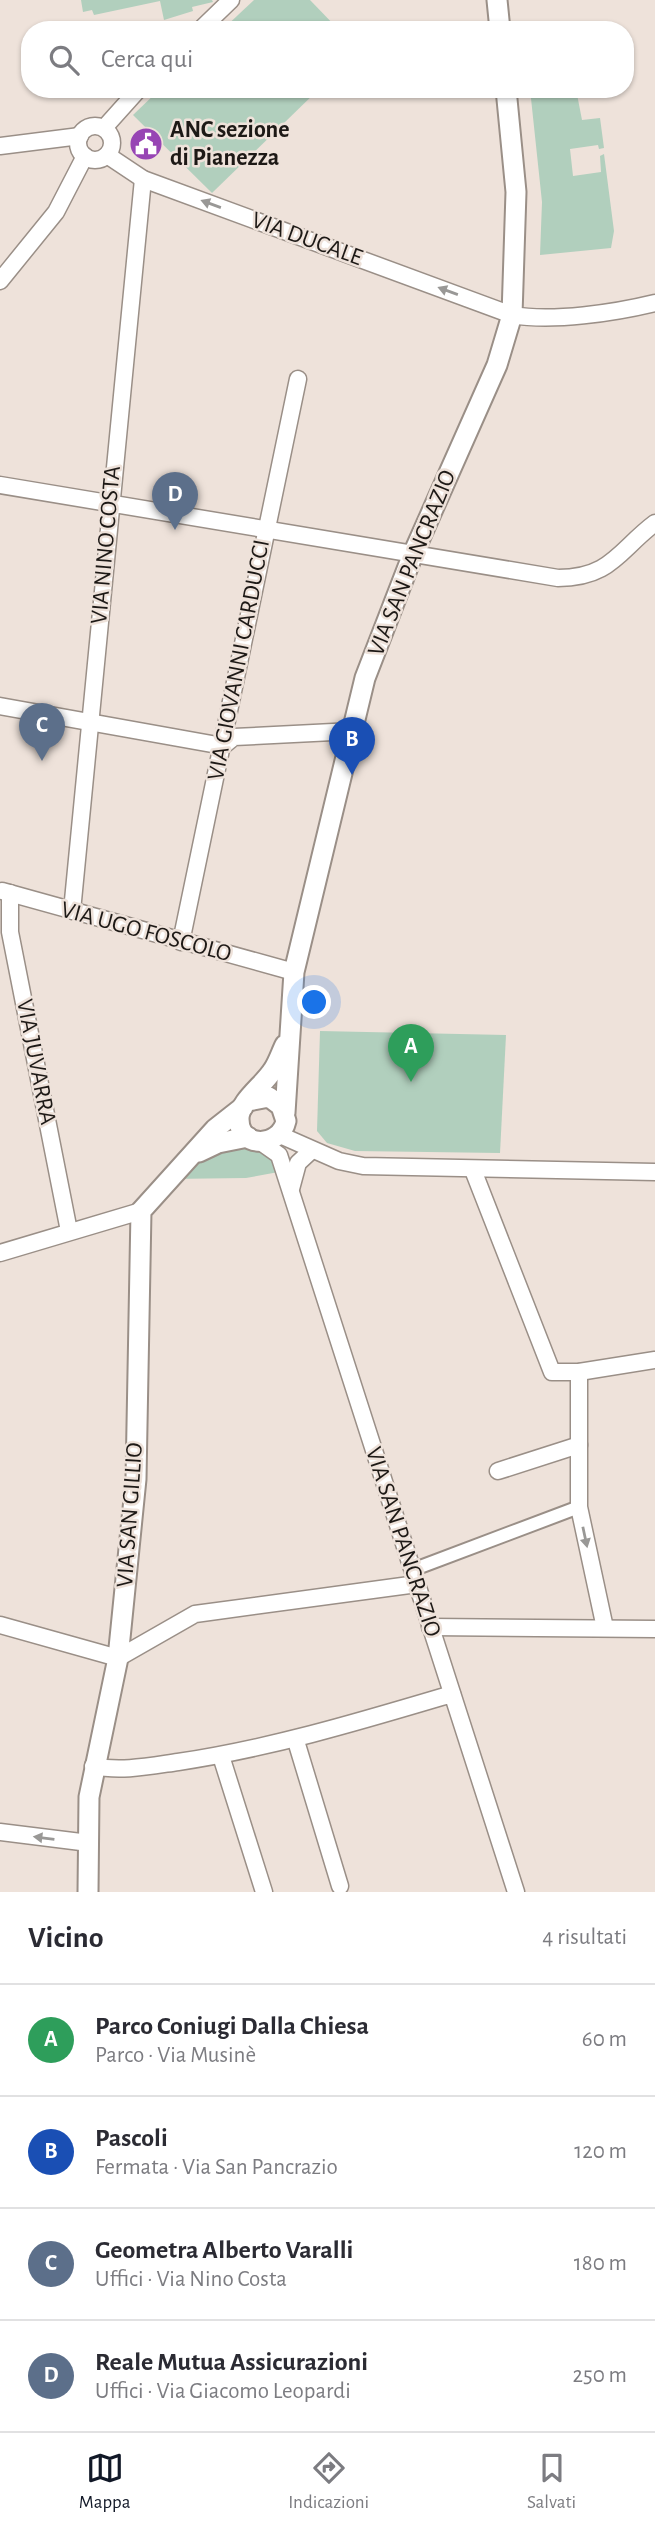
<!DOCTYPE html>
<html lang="it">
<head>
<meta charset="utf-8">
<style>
	body { margin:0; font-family:"Alegreya Sans",sans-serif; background:#f2f2f3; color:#2b2b33 }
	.you { position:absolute; left:315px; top:1003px; width:24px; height:24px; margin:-18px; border:5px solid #fff; border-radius:50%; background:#1a73e8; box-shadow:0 0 0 10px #1a73e833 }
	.badge { display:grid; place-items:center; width:46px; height:46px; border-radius:50%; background:#111827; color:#fff; font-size:23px; font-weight:700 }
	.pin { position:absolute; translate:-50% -58px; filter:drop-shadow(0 2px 4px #0008) }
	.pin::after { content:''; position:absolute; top:37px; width:24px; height:21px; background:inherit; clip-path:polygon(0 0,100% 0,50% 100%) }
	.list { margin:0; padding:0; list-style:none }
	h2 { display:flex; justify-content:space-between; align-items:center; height:91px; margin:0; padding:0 28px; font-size:30px }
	h2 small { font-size:23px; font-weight:400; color:#7c7c81 }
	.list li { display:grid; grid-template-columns:46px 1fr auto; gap:21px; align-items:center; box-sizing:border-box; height:112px; padding:0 28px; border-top:2px solid #e1e1e2 }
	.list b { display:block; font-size:26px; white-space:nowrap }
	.list p { margin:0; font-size:23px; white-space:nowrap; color:#7c7c81 }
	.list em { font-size:23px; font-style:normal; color:#7c7c81 }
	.icon { flex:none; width:38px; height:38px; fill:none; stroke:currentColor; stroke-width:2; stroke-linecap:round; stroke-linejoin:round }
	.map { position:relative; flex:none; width:655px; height:1892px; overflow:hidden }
	.search { position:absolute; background:#fff; box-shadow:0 2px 5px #0004; left:21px; right:21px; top:21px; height:77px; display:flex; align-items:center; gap:18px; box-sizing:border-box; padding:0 24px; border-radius:28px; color:#7c7c81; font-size:26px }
	.sheet { height:539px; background:#fff }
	nav { display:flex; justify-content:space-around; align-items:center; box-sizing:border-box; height:98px; border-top:2px solid #e1e1e2; background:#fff; font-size:19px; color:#7c7c81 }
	nav a { display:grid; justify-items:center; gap:4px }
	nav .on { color:#111827 }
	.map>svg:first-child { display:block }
	.green { fill:#b1cfbd }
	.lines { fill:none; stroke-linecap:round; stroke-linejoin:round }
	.pedestrian-casing { stroke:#9a8f87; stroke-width:16 }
	.minor-casing { stroke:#9a8f87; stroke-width:19 }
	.tertiary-casing { stroke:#9a8f87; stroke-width:23 }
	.pedestrian { stroke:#fff; stroke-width:12 }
	.minor { stroke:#fff; stroke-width:16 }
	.tertiary { stroke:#fff; stroke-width:19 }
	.oneway { fill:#999896 }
	.labels { text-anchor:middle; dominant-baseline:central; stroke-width:5; stroke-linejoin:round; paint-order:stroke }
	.poi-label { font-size:24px; font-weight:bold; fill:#1d1916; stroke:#eee2da; text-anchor:start }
	.street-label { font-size:24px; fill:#1d1916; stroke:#eee2da }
</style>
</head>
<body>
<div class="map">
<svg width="655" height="1892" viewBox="0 0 655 1892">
	<rect width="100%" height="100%" fill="#eee2da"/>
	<g class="green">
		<polygon points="81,0 212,0 213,2 192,7 193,11 164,20 160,1 94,15 92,10 83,12"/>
		<polygon points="254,0 310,0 339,30 222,30"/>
		<polygon points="160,89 319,89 212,193 133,115"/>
		<polygon points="530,89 576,89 582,120 600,118 604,148 599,149 598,145 570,149 573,176 601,172 600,156 604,154 614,231 611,248 540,255 542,202"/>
		<polygon points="320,1031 506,1035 500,1153 355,1151 327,1143 317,1131"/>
		<polygon points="254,1141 284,1171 246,1178 169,1179 192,1155"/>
	</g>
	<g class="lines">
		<defs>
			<polyline id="pedestrian" points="412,1570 579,1507"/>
			<g id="minor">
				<polyline points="200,30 231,0"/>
				<circle cx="95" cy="143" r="17"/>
				<polyline points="104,128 139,89"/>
				<polyline points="0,146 80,136"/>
				<path d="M107,155L143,179L512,315C553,322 614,313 655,303"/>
				<polyline points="0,281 56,212 85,156"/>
				<path d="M0,485L558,578C611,578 619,550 655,523"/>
				<polyline points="0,706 223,746 234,737 353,731"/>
				<polyline points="2,891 294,972"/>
				<polyline points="10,893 10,932 69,1231"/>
				<polyline points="72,911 143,179"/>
				<polyline points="181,942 298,379"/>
				<polyline points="280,1135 339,1161 363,1166 655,1172"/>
				<polyline points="262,1143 279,1155 516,1892"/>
				<polyline points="473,1170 552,1372 579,1372 655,1360"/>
				<polyline points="291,1189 298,1163 312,1150"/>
				<polyline points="0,1253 141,1211"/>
				<polyline points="579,1372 579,1507 605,1628"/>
				<polyline points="498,1471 579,1445"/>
				<polyline points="0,1625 118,1658 195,1614 417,1584"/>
				<polyline points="430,1627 655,1629"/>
				<polyline points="296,1741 340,1886"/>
				<polyline points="221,1756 264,1892"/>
				<path d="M93,1766C121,1772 150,1766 178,1762C272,1748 361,1721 452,1694"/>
				<polyline points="0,1832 89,1843"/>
			</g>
			<g id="tertiary">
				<polyline points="497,0 500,30"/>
				<path d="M248,1101L269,1097L281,1106L286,1121C280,1148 239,1149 239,1119C239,1101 264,1085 273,1070C278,1063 281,1053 285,1045"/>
				<polyline points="285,1113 294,972 365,678 413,554 497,365 512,315 516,192 506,89"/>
				<polyline points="199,1152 218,1143 248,1137"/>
				<polyline points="88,1892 89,1797 118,1658 136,1479 141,1211 215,1129 243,1107"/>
			</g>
		</defs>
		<use href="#pedestrian" class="pedestrian-casing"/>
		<use href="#minor" class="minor-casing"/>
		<use href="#tertiary" class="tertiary-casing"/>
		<use href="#pedestrian" class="pedestrian"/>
		<use href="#minor" class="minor"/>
		<use href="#tertiary" class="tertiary"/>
	</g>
	<defs><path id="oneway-solid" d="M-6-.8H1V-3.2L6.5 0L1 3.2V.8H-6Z" transform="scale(1.75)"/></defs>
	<g class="oneway">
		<use href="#oneway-solid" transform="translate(211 204) rotate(-160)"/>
		<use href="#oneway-solid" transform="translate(448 291) rotate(-160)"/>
		<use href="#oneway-solid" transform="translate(585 1537) rotate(78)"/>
		<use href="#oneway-solid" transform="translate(44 1838) rotate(-173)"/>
	</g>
	<defs>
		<symbol id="civic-disc" viewBox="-11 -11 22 22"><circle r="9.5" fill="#9745b4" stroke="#eee2da"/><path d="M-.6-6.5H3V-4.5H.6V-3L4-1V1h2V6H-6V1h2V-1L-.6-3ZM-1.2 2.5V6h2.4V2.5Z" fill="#fff"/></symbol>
	</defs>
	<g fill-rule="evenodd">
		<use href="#civic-disc" x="127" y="125" width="38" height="38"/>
	</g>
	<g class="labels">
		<g class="poi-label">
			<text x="170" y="130">ANC sezione<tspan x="170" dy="28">di Pianezza</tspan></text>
		</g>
		<g class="street-label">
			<text transform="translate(307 239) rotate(20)">VIA DUCALE</text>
			<text transform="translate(106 545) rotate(-85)">VIA NINO COSTA</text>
			<text transform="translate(412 563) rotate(-68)">VIA SAN PANCRAZIO</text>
			<text transform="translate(239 660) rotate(-79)">VIA GIOVANNI CARDUCCI</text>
			<text transform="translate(146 932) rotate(15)">VIA UGO FOSCOLO</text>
			<text transform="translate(36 1062) rotate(79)">VIA JUVARRA</text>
			<text transform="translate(130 1515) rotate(-86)">VIA SAN GILLIO</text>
			<text transform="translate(403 1542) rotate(72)">VIA SAN PANCRAZIO</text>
		</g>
	</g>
</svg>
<div class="you"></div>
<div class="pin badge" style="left:411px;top:1082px;background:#2e9e5b">A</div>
<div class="pin badge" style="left:352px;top:775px;background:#1a4fb4">B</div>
<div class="pin badge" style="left:42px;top:761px;background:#5c6f8a">C</div>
<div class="pin badge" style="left:175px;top:530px;background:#5c6f8a">D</div>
<div class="search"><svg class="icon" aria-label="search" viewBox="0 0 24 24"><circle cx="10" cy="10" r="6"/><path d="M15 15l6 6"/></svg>Cerca qui</div>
</div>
<section class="sheet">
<h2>Vicino<small>4 risultati</small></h2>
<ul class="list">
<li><span class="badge" style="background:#2e9e5b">A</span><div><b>Parco Coniugi Dalla Chiesa</b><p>Parco · Via Musinè</p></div><em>60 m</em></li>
<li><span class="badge" style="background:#1a4fb4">B</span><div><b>Pascoli</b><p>Fermata · Via San Pancrazio</p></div><em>120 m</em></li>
<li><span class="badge" style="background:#5c6f8a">C</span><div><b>Geometra Alberto Varalli</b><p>Uffici · Via Nino Costa</p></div><em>180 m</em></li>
<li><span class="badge" style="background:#5c6f8a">D</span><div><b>Reale Mutua Assicurazioni</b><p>Uffici · Via Giacomo Leopardi</p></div><em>250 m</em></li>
</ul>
</section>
<nav>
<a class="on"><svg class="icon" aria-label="map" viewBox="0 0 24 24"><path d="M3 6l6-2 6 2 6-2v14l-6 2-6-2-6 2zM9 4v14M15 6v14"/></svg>Mappa</a>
<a><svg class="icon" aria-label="directions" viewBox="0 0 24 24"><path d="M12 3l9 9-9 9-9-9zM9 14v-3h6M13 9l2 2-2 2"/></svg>Indicazioni</a>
<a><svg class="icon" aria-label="saved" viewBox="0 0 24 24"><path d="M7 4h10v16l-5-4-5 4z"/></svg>Salvati</a>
</nav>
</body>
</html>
